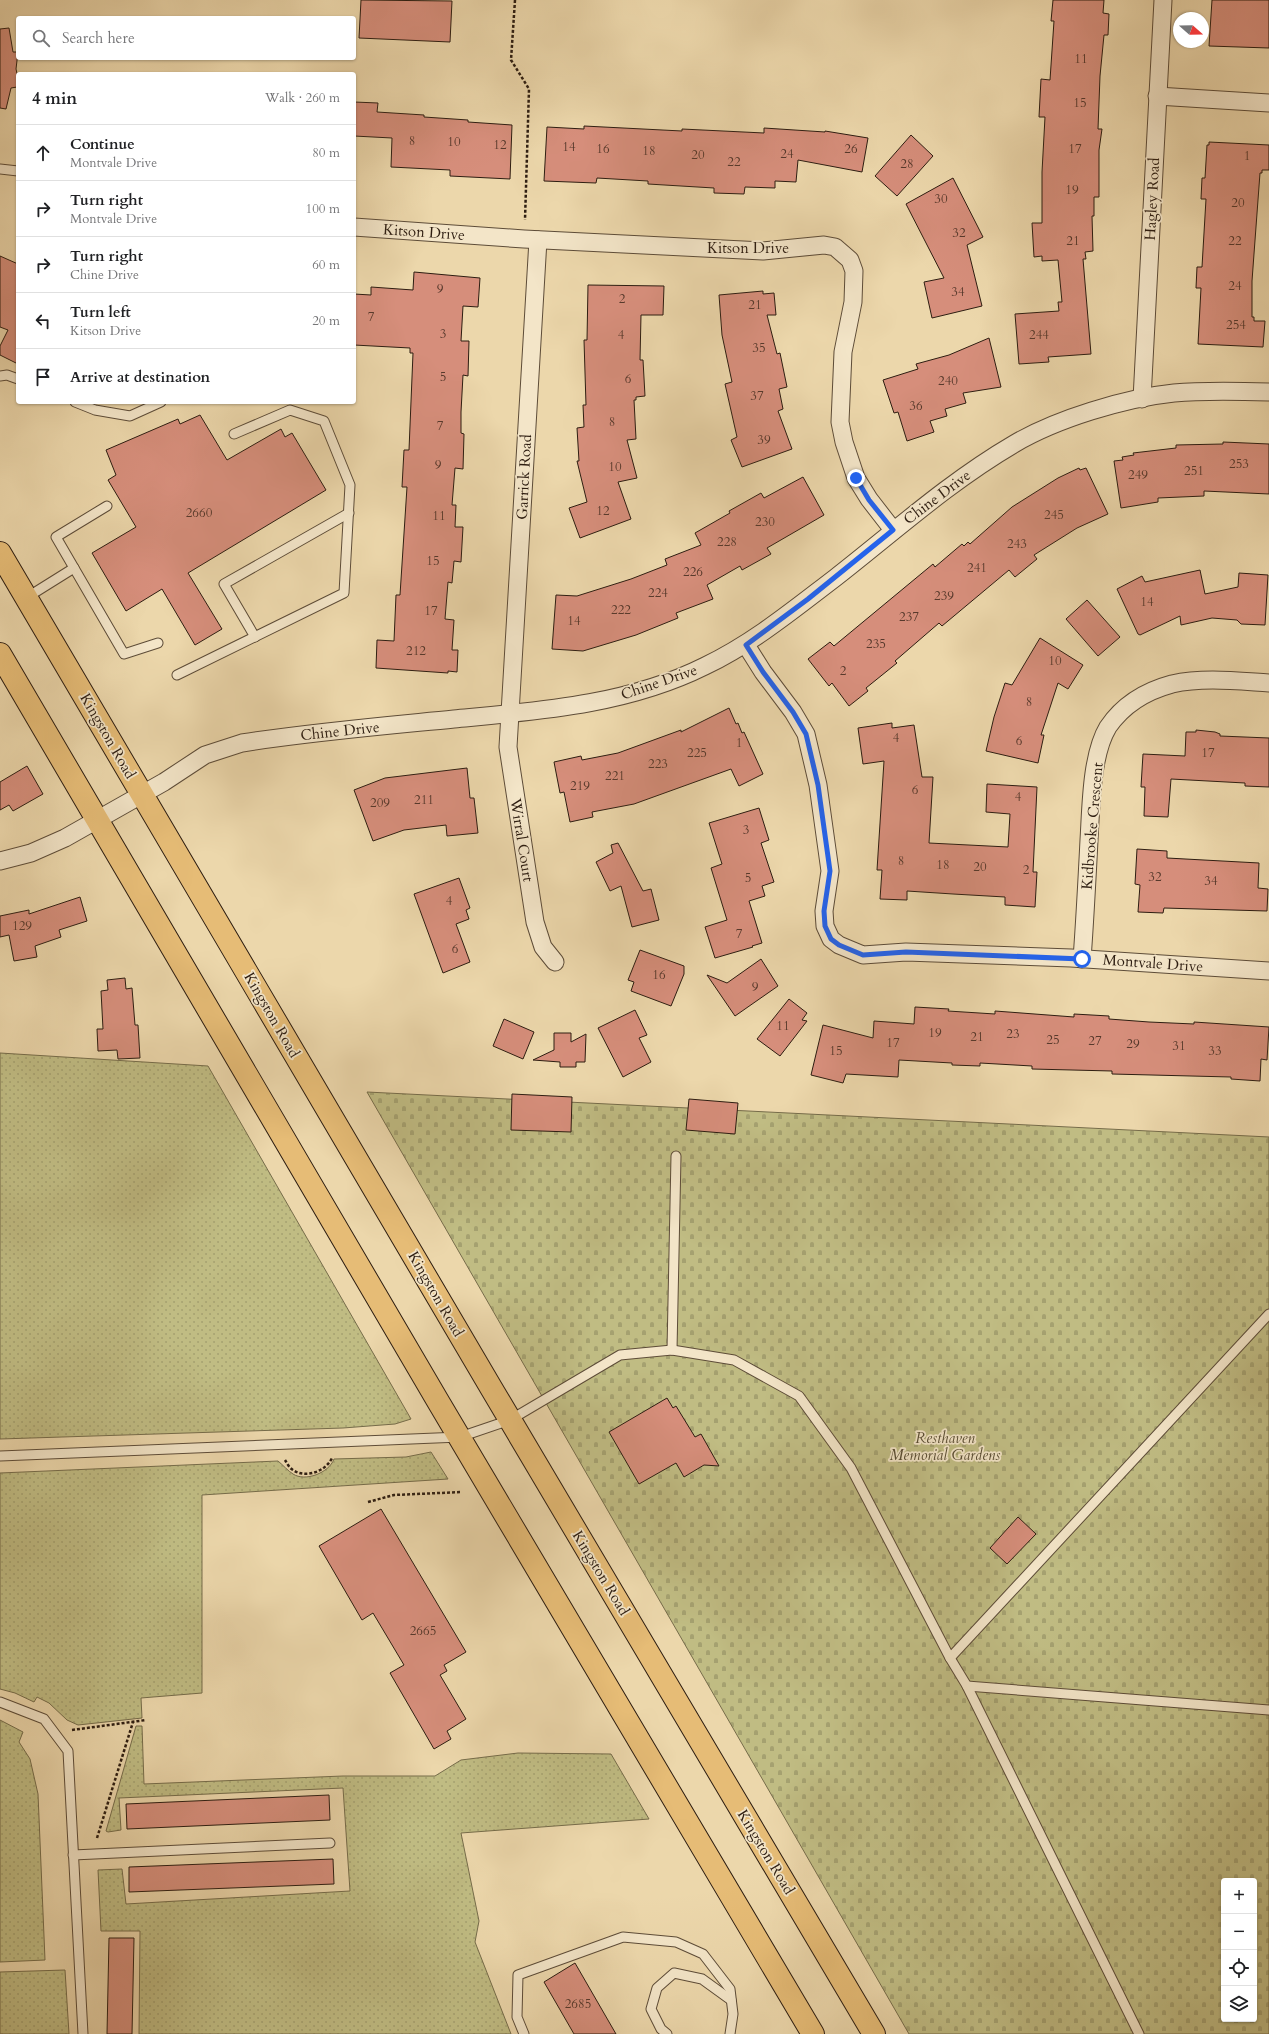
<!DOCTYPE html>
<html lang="en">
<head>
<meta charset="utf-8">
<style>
	body { margin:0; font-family:Cardo,serif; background:#f6f6f6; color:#202124 }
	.controls { position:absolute; right:12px; bottom:12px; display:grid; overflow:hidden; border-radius:4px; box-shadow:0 1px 3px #0004 }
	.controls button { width:36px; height:36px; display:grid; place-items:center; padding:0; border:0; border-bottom:1px solid #e0e0e0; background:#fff; color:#202124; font:20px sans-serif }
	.compass { position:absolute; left:1173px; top:12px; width:36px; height:36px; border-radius:50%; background:#fff; box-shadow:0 1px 3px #0004; rotate:110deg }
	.stop { position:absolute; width:12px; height:12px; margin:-9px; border:3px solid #2563eb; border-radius:50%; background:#fff }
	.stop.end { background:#2563eb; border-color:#fff; box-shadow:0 1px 4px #0008 }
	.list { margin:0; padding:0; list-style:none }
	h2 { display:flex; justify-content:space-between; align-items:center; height:52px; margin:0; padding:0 16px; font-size:17px }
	h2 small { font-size:13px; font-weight:400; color:#757577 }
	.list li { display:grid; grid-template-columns:26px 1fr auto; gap:12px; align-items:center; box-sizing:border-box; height:56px; padding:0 16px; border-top:1px solid #e0e0e0 }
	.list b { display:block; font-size:15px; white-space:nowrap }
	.list p { margin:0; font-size:13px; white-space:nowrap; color:#757577 }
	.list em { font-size:13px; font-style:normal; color:#757577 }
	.icon { flex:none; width:22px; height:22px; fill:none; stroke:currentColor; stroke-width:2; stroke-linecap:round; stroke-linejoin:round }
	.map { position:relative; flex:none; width:1269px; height:2034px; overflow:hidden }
	.search { position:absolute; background:#fff; box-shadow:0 1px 3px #0004; left:16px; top:16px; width:340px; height:44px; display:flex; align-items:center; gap:10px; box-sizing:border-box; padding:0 14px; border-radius:4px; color:#757577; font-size:15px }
	.panel { position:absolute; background:#fff; box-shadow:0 1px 3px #0004; left:16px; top:72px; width:340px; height:332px; border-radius:4px }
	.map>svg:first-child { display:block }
	.grass { fill:url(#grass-dots); stroke:#766c4a }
	.cemetery { fill:url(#cemetery-stones); stroke:#766c4a; fill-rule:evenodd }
	.building { fill:#d68e7b; stroke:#2d1d11 }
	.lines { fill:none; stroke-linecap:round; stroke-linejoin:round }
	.lane-casing { stroke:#5d4c38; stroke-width:11 }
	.street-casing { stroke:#5d4c38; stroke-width:19 }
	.primary-casing { stroke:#2d1d11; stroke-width:24 }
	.path { stroke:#2d1d11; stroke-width:2.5; stroke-dasharray:3 2; stroke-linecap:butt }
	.lane { stroke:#f3e5c8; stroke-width:9 }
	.street { stroke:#f3e5c8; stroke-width:17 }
	.primary { stroke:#e6bc76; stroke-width:22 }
	.route { stroke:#2563eb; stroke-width:5 }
	.labels { text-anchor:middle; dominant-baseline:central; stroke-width:3.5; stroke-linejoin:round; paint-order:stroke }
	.number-label { font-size:13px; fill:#57392c }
	.street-label { font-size:15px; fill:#2d1d11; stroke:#f3e5c8 }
	.park-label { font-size:15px; font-style:italic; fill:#594d33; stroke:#f3e5c8 }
</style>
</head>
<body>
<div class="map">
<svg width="1269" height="2034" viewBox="0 0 1269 2034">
	<defs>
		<pattern id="grass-dots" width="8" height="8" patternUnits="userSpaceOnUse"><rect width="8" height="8" fill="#c0bc83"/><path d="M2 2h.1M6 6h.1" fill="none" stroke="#a5a170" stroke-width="1.8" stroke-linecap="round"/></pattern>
		<pattern id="cemetery-stones" width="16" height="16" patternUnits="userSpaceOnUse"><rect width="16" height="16" fill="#c0bc83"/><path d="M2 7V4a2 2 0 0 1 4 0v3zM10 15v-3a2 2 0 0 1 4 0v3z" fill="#a5a170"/></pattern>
	</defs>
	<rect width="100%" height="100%" fill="#ecd7ab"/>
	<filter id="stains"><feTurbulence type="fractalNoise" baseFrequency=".005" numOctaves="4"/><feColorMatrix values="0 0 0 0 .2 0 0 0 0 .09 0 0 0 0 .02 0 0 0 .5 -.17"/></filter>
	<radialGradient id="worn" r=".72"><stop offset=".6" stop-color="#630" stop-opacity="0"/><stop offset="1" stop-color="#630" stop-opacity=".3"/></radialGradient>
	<g class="grass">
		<polygon points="0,1053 208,1066 411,1419 395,1424 343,1428 0,1439"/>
		<path d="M431,1452L448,1479L202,1495V1693L141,1698L142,1718L78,1725L67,1720L49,1703L37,1697L34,1702L15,1693L0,1689V1473L278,1461C283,1465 288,1471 293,1474C305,1482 329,1473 334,1459L406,1457Z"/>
		<polygon points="0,1720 23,1732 19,1742 30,1759 38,1794 45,1960 0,1962"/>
		<polygon points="136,1726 142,1726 144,1784 343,1776 435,1776 461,1760 518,1753 611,1754 649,1819 461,1833 479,1921 475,1942 511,2034 139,2034 140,1931 101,1931 98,1870 122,1869 126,1904 350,1891 343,1788 119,1798 121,1830 108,1832 106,1831"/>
		<polygon points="65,1970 69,2034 0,2034 0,1972"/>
	</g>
	<path class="cemetery" d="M367,1092L1269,1137V2034H909ZM1224,1881H1254V2019H1224Z"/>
	<g class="building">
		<polygon points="361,0 452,1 450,42 359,38"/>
		<polygon points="1053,0 1104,0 1103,13 1109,14 1108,35 1104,35 1100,76 1098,129 1102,129 1099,150 1099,197 1094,197 1094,216 1092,216 1093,251 1085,252 1086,259 1083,259 1091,354 1048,357 1049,362 1019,364 1015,314 1059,311 1058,302 1062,302 1058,260 1042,261 1042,256 1034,257 1032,223 1042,223 1042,172 1045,117 1039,117 1041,79 1050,80 1054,21 1051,21"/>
		<polygon points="1212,0 1269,0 1269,48 1209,46"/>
		<polygon points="9,28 13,52 18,52 16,69 18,78 17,87 11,88 6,109 0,108 0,29"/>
		<polygon points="354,102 378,103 377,112 424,115 424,117 468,120 468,122 512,125 510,179 450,176 450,170 391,167 392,138 354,136"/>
		<polygon points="584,126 682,131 682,129 764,133 764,128 825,132 825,131 868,138 862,172 798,160 796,182 775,181 775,188 745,187 744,194 714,193 714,188 648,184 648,181 597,178 596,183 544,181 547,127 584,129"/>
		<polygon points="911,135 933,156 897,196 875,176"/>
		<polygon points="1209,142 1269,145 1269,170 1262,170 1262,173 1260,173 1252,281 1252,317 1254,317 1254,321 1265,321 1263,347 1198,344 1201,288 1196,288 1197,267 1202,267 1206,199 1201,199 1202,178 1205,178 1207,145 1209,145"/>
		<polygon points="953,178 983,237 967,245 982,306 932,318 924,282 944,278 906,204"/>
		<polygon points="0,256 18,264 18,364 0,355 0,346 8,330 0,327"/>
		<polygon points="414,272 480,278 478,307 463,306 461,341 469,341 468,376 463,375 461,412 461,433 464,434 463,469 455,468 452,505 456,505 455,527 463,527 461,562 454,561 452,583 448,582 445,619 454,620 452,650 458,650 457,672 448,671 448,673 376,668 377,640 394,641 396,595 400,595 407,487 402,487 404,450 409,450 413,353 410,353 410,348 354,345 354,294 371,295 371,287 413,290"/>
		<polygon points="588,285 664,286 663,315 641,315 640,360 643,360 645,396 636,397 636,400 634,400 636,439 627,440 637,478 618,482 631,519 580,538 569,508 587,502 577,461 579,461 577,428 584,427 583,405 586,405 584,340 587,340"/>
		<polygon points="763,291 763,294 774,293 776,315 767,315 777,354 780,353 787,387 779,389 783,409 778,411 792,449 742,467 731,440 737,437 725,384 732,382 722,335 719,295"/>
		<polygon points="989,338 1001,387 963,393 966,403 945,409 947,416 930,421 934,432 907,441 898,412 894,413 883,380 918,369 916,364 949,355"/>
		<polygon points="200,415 227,460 281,429 285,437 292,433 326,490 188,573 222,629 195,645 162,589 126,611 92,553 136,527 108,480 116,475 106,450 178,419 180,424"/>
		<polygon points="1223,442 1269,444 1269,494 1204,491 1204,496 1158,498 1158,502 1121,508 1114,461 1123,460 1122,457 1134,455 1133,453 1176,448 1176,445 1223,444"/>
		<polygon points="1079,468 1080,470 1086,468 1108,514 1077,528 1034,555 1037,559 1015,577 1009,570 942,626 939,623 895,661 897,663 866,688 868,691 849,706 832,683 829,686 808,659 830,642 834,646 933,564 935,567 962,544 964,546 968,542 970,544 1012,507 1058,478"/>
		<polygon points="803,477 824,515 767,548 771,554 742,570 740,566 707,585 713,599 676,613 678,618 636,635 583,651 552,649 556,595 577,596 631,579 667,565 665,559 701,545 695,533 730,513 729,511 761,493 764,498"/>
		<polygon points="1200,570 1205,594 1238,587 1239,573 1268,575 1265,625 1241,624 1237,620 1212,618 1181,625 1180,616 1140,635 1138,634 1117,589 1142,576 1145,582"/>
		<polygon points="1087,600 1120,637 1098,656 1066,619"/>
		<polygon points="1040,638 1083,665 1068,689 1058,683 1041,735 1044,735 1038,763 986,751 994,717 1005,683 1012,685"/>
		<polygon points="729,708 736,724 738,723 742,733 744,732 763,774 739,786 731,769 634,804 592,812 593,817 570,822 564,792 560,793 554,762 581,756 582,760 618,753 681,730 681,732"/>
		<polygon points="892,723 892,728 914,725 922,777 933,777 929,843 1008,847 1010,814 986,812 987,784 1037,787 1033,872 1037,872 1035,907 1005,905 1005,897 953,894 907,891 907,900 880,899 882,870 877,870 884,761 863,764 858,728"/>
		<polygon points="1196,730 1215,732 1220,734 1220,736 1269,738 1269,787 1245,786 1245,783 1171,779 1168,817 1144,816 1145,787 1141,787 1143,754 1185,756 1186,732 1196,732"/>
		<polygon points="27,766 43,794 13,811 9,805 0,810 0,782"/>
		<polygon points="467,768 470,798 474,798 478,833 447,836 446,825 404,830 373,841 354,790 385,778"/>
		<polygon points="759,808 769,840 761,843 774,882 762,886 765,896 749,901 762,943 752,946 753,947 715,958 705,927 727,920 711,868 722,864 709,823"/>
		<polygon points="618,843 643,891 651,889 659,920 632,927 621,886 610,891 596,862 613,853 611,845"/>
		<polygon points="1137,849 1167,851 1167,858 1259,863 1258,888 1268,889 1267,911 1164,908 1163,913 1138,912 1140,885 1135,884"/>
		<polygon points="459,878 470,908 466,910 469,919 456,924 470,962 443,973 414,894"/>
		<polygon points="80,897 87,921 59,930 61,937 35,946 37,957 14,961 9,935 0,937 0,916 29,910 29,914"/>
		<polygon points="640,950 684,966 684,974 671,1006 631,991 634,982 628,980"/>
		<polygon points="761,959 778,986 735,1016 707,975 727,983"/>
		<polygon points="125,978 126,989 132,988 135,1025 138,1025 140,1058 118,1059 117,1050 98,1051 97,1029 103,1029 101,991 108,990 107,980"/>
		<polygon points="789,999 807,1013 802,1020 807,1021 780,1056 757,1039"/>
		<polygon points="915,1007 949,1009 948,1011 995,1014 995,1011 1074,1017 1074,1014 1109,1016 1109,1019 1149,1022 1194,1024 1194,1022 1269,1027 1267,1060 1261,1059 1260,1081 1231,1079 1231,1077 1112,1074 1112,1071 1032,1069 1032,1066 980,1063 980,1066 952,1065 952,1063 899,1060 898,1077 846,1074 843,1083 811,1075 823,1025 873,1038 874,1021 914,1024"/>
		<polygon points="635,1010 647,1035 639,1038 651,1062 623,1077 598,1028"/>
		<polygon points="504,1019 534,1032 523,1059 493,1046"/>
		<polygon points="554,1033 571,1033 571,1042 586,1034 585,1062 576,1062 576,1067 560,1067 560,1062 533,1060 554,1050"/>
		<polygon points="512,1094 572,1097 571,1132 511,1130"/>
		<polygon points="689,1099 738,1103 735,1134 686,1130"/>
		<polygon points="667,1398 673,1408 676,1406 695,1437 701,1434 719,1466 704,1465 684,1477 676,1463 639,1484 609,1432"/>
		<polygon points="381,1509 466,1652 444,1665 447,1671 440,1675 466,1719 447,1731 451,1739 434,1749 390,1673 404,1665 373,1613 362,1620 319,1546"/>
		<polygon points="1018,1517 1036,1534 1007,1564 990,1548"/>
		<polygon points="329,1795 330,1820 127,1829 126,1804"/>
		<polygon points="333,1859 334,1884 129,1892 129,1867"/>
		<polygon points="109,1938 134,1938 132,2034 107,2034"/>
		<polygon points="575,1963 616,2034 574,2034 544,1982"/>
	</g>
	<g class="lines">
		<defs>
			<g id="lane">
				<polyline points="0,169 18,171"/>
				<polyline points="0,376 7,375 18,379"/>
				<polyline points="75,402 95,410 130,416 161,402"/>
				<polyline points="107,506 56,537 124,654 158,643"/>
				<polyline points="26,598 74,568"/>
				<polyline points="255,637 224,584 349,513"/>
				<polyline points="177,675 344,593 350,485 324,421 290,410 234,434"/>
				<polyline points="672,1350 676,1156"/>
				<polyline points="0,1456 460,1437 510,1420 620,1355 672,1350 734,1360 799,1396 851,1468 950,1658 967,1686 1139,2034"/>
				<polyline points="950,1658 1269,1314"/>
				<polyline points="967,1686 1269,1710"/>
				<polyline points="0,1702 44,1719 68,1751 83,2034"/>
				<polyline points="73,1855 330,1843"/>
				<polyline points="524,2034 517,2017 518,1975 623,1937 676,1942 703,1954 730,1989 733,2014 730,2034"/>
				<polyline points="667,2034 661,2029 651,2009 657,1988 674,1973 702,1979 731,2000"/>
			</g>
			<g id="street">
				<polyline points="1157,96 1269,103"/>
				<polyline points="354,227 524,239 763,251 824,245 835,247 850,260 854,271 853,302 843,352 840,422 844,442 856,478 869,499 893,530"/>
				<polyline points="538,240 508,747 535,922 543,947 555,962"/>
				<polyline points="1142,399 1163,0"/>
				<polyline points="746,645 763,672 793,712 806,734 818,785 830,871 824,911 825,926 831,939 839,945 863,955 906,952 1071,958 1269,971"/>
				<path d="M0,861L31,853L65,838L164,782L205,755L242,743C312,732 383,726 454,719C539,711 627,705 705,666C753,643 793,610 835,578C894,532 949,482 1014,444C1056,419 1125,398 1174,393C1205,390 1237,391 1269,392"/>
				<path d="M1082,959C1085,919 1087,880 1089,840C1091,808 1091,755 1108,727C1123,705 1146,691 1172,684C1203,677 1237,681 1269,683"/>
			</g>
			<g id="primary">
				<polyline points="0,553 490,1386 874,2034"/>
				<polyline points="0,654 439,1403 813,2034"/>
			</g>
		</defs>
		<use href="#lane" class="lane-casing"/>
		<use href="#street" class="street-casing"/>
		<use href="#primary" class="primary-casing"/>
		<g class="path">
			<polyline points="515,0 511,60 529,89 525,220"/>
			<path d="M285,1460C287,1463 289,1468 293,1470C306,1479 326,1471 332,1458"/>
			<polyline points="368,1502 394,1495 462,1492"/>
			<polyline points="72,1730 146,1720"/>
			<polyline points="97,1838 133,1722"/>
		</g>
		<use href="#lane" class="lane"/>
		<use href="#street" class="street"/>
		<use href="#primary" class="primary"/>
	</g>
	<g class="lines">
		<polyline class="route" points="856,478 869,500 893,530 808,599 746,645 763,672 793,712 806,734 818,785 830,871 824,911 825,926 831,939 839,945 863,955 906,952 1082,959"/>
	</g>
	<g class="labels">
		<g class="number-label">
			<text x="1081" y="59">11</text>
			<text x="1080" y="103">15</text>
			<text x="412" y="141">8</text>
			<text x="454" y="142">10</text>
			<text x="500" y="145">12</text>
			<text x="569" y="147">14</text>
			<text x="603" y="149">16</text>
			<text x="851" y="149">26</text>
			<text x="1075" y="149">17</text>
			<text x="649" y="151">18</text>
			<text x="787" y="154">24</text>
			<text x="698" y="155">20</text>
			<text x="1247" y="156">1</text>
			<text x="734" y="162">22</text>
			<text x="907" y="164">28</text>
			<text x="1072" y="190">19</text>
			<text x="941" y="199">30</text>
			<text x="1238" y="203">20</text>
			<text x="959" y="233">32</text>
			<text x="1073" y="241">21</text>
			<text x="1235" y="241">22</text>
			<text x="1235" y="286">24</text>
			<text x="440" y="289">9</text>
			<text x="958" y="292">34</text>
			<text x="622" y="299">2</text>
			<text x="755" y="305">21</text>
			<text x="371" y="317">7</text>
			<text x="1236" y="325">254</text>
			<text x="443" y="334">3</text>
			<text x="621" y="335">4</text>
			<text x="1039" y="335">244</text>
			<text x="759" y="348">35</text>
			<text x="443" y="377">5</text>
			<text x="628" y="379">6</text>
			<text x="948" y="381">240</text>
			<text x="757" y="396">37</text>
			<text x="916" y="406">36</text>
			<text x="612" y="422">8</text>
			<text x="440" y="426">7</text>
			<text x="764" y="440">39</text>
			<text x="1239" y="464">253</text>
			<text x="438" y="465">9</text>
			<text x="615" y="467">10</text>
			<text x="1194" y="471">251</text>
			<text x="1138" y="475">249</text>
			<text x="603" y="511">12</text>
			<text x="199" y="513">2660</text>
			<text x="1054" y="515">245</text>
			<text x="439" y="516">11</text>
			<text x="765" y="522">230</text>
			<text x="727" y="542">228</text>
			<text x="1017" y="544">243</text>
			<text x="433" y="561">15</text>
			<text x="977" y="568">241</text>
			<text x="693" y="572">226</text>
			<text x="658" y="593">224</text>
			<text x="944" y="596">239</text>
			<text x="1147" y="602">14</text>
			<text x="621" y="610">222</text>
			<text x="431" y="611">17</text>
			<text x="909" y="617">237</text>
			<text x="574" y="621">14</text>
			<text x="876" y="644">235</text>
			<text x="416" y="651">212</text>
			<text x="1055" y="661">10</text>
			<text x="843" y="671">2</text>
			<text x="1029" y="702">8</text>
			<text x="896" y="738">4</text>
			<text x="1019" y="741">6</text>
			<text x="739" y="743">1</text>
			<text x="697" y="753">225</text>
			<text x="1208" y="753">17</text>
			<text x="658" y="764">223</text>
			<text x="615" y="776">221</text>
			<text x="580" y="786">219</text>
			<text x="915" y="790">6</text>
			<text x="1018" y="797">4</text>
			<text x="424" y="800">211</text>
			<text x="380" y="803">209</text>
			<text x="746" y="830">3</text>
			<text x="901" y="861">8</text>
			<text x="943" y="865">18</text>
			<text x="980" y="867">20</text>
			<text x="1026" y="870">2</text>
			<text x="1155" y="877">32</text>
			<text x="748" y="878">5</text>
			<text x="1211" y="881">34</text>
			<text x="449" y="901">4</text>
			<text x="22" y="926">129</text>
			<text x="739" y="934">7</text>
			<text x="455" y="949">6</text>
			<text x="659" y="975">16</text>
			<text x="755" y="987">9</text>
			<text x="783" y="1026">11</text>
			<text x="935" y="1033">19</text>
			<text x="1013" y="1034">23</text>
			<text x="977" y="1037">21</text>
			<text x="1053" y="1040">25</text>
			<text x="1095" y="1041">27</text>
			<text x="893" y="1043">17</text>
			<text x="1133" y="1044">29</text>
			<text x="1179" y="1046">31</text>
			<text x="836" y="1051">15</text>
			<text x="1215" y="1051">33</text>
			<text x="423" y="1631">2665</text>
			<text x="578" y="2004">2685</text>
		</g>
		<g class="street-label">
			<text transform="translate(1152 199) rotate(-87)">Hagley Road</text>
			<text transform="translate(424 232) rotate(4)">Kitson Drive</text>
			<text x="748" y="248">Kitson Drive</text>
			<text transform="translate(524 477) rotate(-87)">Garrick Road</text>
			<text transform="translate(937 497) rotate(-37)">Chine Drive</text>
			<text transform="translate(659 682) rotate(-19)">Chine Drive</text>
			<text transform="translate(340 731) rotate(-6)">Chine Drive</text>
			<text transform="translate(108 736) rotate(60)">Kingston Road</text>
			<text transform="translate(1092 826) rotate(-85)">Kidbrooke Crescent</text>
			<text transform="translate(522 840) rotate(81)">Wirral Court</text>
			<text transform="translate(1153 963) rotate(4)">Montvale Drive</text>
			<text transform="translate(272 1015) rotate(60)">Kingston Road</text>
			<text transform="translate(436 1294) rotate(60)">Kingston Road</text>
			<text transform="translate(601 1573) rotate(59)">Kingston Road</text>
			<text transform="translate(766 1852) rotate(59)">Kingston Road</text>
		</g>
		<g class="park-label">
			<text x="945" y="1438">Resthaven<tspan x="945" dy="17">Memorial Gardens</tspan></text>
		</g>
	</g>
	<rect width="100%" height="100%" filter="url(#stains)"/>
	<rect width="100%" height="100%" fill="url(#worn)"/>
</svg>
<div class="controls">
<button>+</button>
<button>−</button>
<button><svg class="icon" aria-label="locate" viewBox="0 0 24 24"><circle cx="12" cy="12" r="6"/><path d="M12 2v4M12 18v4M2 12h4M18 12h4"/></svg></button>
<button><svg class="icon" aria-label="layers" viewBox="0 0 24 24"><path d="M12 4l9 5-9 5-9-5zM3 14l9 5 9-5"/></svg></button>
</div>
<svg class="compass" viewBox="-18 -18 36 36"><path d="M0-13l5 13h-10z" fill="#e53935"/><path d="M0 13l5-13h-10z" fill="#757577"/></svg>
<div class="stop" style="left:1082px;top:959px"></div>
<div class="stop end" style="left:856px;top:478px"></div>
<div class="search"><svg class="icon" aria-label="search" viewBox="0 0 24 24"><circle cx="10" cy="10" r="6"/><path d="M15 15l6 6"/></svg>Search here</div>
<section class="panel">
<h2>4 min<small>Walk · 260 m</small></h2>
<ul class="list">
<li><svg class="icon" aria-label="ahead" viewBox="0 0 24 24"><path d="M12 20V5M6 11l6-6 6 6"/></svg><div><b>Continue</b><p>Montvale Drive</p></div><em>80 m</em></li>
<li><svg class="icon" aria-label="right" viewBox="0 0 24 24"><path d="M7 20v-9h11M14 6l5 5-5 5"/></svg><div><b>Turn right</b><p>Montvale Drive</p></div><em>100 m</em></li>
<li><svg class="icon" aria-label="right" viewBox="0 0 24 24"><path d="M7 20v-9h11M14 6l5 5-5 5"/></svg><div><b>Turn right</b><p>Chine Drive</p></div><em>60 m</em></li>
<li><svg class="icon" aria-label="left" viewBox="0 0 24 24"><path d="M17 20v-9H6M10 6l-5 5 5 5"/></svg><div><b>Turn left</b><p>Kitson Drive</p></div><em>20 m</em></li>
<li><svg class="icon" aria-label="arrive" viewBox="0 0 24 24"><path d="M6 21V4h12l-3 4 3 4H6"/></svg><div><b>Arrive at destination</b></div></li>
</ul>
</section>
</div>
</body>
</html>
